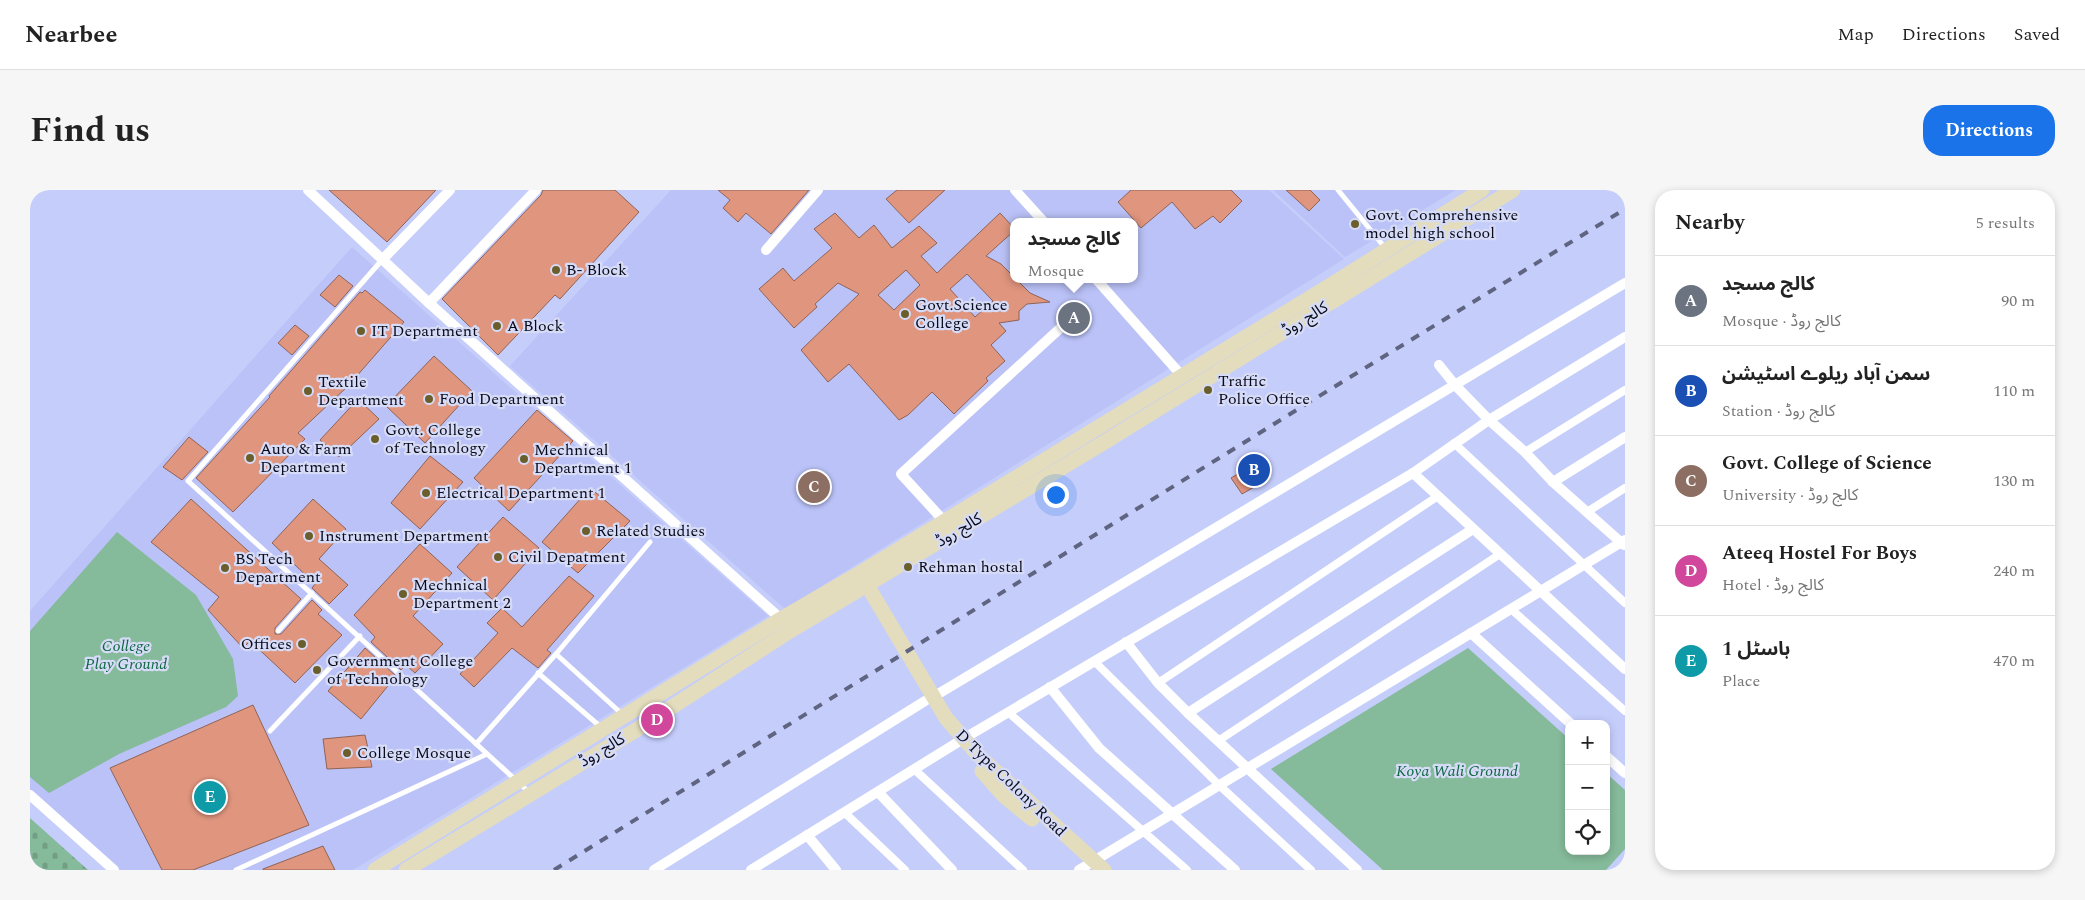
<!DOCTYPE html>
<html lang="en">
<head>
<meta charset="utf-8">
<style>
	body { margin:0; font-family:Spectral,"Noto Sans Arabic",serif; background:#f6f6f6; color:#222 }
	.controls { position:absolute; right:15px; bottom:15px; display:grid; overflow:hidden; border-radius:10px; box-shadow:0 2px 8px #0003 }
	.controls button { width:45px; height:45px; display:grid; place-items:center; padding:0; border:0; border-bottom:1px solid #e0e0e0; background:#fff; color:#222; font:25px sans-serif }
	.you { position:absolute; left:1025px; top:304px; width:18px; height:18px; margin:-12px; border:4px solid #fff; border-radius:50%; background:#1a73e8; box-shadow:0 0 0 8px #1a73e833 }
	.badge { display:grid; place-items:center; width:32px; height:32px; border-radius:50%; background:#1a73e8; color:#fff; font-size:16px; font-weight:700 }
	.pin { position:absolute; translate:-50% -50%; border:2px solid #fff; box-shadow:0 1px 5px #0006 }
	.popup { position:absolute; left:980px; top:28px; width:128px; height:65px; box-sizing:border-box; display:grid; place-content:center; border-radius:10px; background:#fff; filter:drop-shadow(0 1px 4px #0005); font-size:16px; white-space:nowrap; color:#767676 }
	.popup b { font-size:19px; color:#222 }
	.popup::after { content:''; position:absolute; left:50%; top:100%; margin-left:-10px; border:10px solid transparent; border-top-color:#fff }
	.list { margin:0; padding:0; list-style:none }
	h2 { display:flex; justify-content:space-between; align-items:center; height:65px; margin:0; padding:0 20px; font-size:21px }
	h2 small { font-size:16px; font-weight:400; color:#767676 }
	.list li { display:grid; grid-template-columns:32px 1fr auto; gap:15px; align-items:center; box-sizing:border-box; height:90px; padding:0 20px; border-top:1px solid #e0e0e0 }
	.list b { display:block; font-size:19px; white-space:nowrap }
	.list p { margin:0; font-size:16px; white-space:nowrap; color:#767676 }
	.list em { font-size:16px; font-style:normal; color:#767676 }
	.icon { flex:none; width:28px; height:28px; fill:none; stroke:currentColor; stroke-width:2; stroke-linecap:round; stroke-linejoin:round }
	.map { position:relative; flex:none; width:1595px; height:680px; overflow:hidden; border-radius:20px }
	header { display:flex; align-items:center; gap:30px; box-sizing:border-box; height:70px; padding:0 25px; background:#fff; border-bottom:1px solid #e0e0e0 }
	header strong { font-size:24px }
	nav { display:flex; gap:28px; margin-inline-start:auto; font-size:18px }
	.intro { display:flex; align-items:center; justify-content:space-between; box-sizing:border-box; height:120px; padding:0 30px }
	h1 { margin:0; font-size:35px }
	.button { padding:12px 22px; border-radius:20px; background:#1a73e8; color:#fff; font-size:18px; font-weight:700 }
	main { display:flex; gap:30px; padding:0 30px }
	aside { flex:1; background:#fff; border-radius:20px; box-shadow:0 2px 8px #0003 }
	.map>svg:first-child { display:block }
	.built { fill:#bac2f7; fill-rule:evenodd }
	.cemetery { fill:url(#cemetery-stones) }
	.park { fill:#85ba9a }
	.building { fill:#e0957e; stroke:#916355; fill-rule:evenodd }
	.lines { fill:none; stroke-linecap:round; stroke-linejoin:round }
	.service { stroke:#fff; stroke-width:5 }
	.pedestrian { stroke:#fff; stroke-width:8 }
	.minor { stroke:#fff; stroke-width:10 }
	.secondary { stroke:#e3ddbd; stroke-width:15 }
	.rail { stroke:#5f6481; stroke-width:4; stroke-dasharray:9 9; stroke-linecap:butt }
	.poi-dot { fill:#6a5f2c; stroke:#d6dbf7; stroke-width:2 }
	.labels { text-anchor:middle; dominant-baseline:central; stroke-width:4.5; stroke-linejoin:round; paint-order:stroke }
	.poi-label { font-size:16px; fill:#090a19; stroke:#d6dbf7; text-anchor:start }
	.street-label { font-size:16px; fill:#090a19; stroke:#d6dbf7 }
	.park-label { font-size:16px; font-style:italic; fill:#0f6740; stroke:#d6dbf7 }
</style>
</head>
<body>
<header>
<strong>Nearbee</strong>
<nav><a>Map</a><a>Directions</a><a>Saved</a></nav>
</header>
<div class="intro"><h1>Find us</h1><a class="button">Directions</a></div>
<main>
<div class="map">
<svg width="1595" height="680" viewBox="0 0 1595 680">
	<defs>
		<pattern id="cemetery-stones" width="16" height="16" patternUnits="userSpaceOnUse" patternTransform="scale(1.25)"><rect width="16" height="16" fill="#85ba9a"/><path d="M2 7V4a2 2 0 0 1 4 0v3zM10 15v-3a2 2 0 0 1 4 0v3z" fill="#729f84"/></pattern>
	</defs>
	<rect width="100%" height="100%" fill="#c5cdfb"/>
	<g class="built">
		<path d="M641,0H1239L1314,69L755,419L480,176ZM984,32H1104V89H984Z"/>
		<polygon points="1243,0 1426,0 1315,67"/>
		<polygon points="322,57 738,426 323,680 87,680 0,606 0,421"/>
	</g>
	<polygon class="cemetery" points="0,628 58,680 0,680"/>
	<g class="park">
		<polygon points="87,342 166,405 203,469 208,506 196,517 89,564 19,603 0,587 0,441"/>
		<polygon points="1438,458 1539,549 1539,661 1576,661 1576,583 1595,600 1595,659 1576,680 1353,680 1241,579"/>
	</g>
	<g class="building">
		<polygon points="299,0 406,0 357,52"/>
		<polygon points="513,0 585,0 609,22 530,109 525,105 468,165 412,109 511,5"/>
		<polygon points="688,0 779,0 741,44 716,23 708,32 693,18 700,10"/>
		<polygon points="867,0 915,0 879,33 856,9"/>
		<polygon points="1101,0 1201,0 1212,11 1190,33 1183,26 1165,39 1142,12 1111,38 1088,12"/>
		<polygon points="1256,0 1280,0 1290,10 1279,21"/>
		<path d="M805,23L829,48L844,35L862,58L889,36L907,53L891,66L907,83L970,23L984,38V41L956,66L971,74L984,87V89H986L1000,103L1020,112L997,114L989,121V130L969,133L976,141L961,155L975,171L956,188L958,191L924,224L902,202L878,225L869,230L819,174L798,192L771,160L829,104L808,93L785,114L787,117L764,138L729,99L753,78L764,91L802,58L784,39ZM876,80L890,95L864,120L848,105ZM937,84L963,111L945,127L920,99Z"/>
		<polygon points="309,85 323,96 305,117 290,105"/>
		<polygon points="335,100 374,132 318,196 268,243 275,249 203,322 166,288 240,207 239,206 330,102 332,103"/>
		<polygon points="265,135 279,146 262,165 248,153"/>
		<polygon points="404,166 442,201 395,253 356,216"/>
		<polygon points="328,209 349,229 309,267 290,250"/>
		<polygon points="507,220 543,251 479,321 444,288"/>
		<polygon points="159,247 178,262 152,290 133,277"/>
		<polygon points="400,266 433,292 390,339 361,313"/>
		<polygon points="1228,272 1238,289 1212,304 1201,288"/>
		<polygon points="560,298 600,331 548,383 512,352"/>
		<polygon points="161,309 271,409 245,438 245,444 251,444 282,410 292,420 288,424 312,445 265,493 220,451 213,458 178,420 189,407 121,352"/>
		<polygon points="283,309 316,339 289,369 318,395 299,414 282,398 285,394 242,353"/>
		<polygon points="473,327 509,358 463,410 427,377"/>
		<polygon points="390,354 422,383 383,426 413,454 385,483 376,475 371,480 341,452 345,447 324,425"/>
		<polygon points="539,386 564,406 517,460 521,463 508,478 482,458 444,497 430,484 468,443 457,433 472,418 492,437"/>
		<polygon points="335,458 366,486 331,529 298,501"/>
		<polygon points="223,515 279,635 163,680 132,680 80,578"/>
		<polygon points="335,545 342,577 297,579 293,549"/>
		<polygon points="293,656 305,680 233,680 233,679"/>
	</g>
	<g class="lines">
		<g class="service">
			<polyline points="1308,0 1356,59"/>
			<polyline points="352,70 158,291 500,603"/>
			<polyline points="248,441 282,403"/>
			<polyline points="526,464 592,524"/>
			<polyline points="508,483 572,538"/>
			<polyline points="240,541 330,446"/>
			<polyline points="446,554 526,464 620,352"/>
			<polyline points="206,680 457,564"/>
		</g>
		<g class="pedestrian">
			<polyline points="1424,253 1595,413"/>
			<polyline points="1495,262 1595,200"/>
			<polyline points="1557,322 1595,298"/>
			<polyline points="1481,419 1595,521"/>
			<polyline points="1064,471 1189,595 1281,680"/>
			<polyline points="1128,493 1408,306"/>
			<polyline points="978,522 1157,680"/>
			<polyline points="1188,551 1470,364"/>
			<polyline points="884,579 993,680"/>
			<polyline points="814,622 875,680"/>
		</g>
		<g class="minor">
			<polyline points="278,0 399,113 751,429"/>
			<polyline points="985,0 1014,32"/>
			<polyline points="736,60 788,0"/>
			<polyline points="352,70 420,0"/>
			<polyline points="1066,89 1152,186"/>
			<polyline points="399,113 506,0"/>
			<polyline points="1409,175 1425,195 1459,230 1495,262 1523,292 1594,355"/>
			<polyline points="1383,283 1595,479"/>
			<polyline points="1523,292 1595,247"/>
			<polyline points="914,331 871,284 1037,132"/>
			<polyline points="1441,443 1541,534"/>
			<polyline points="1096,452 1128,493 1158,523 1327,680"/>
			<polyline points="1020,497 1069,558 1205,680"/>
			<polyline points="903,507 1595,93"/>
			<polyline points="1158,523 1443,339"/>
			<polyline points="1576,566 1595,583"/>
			<polyline points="848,602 922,680"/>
			<polyline points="0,605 84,680"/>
			<polyline points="777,645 806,680"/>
			<polyline points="624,680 895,511"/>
			<polyline points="721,680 933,549 1383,283 1459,230 1595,147"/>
			<polyline points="1049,680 1595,350"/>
			<polyline points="1593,680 1595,678"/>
		</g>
		<g class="secondary">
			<polyline points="837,395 916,528 949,566 1074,680"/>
			<polyline points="952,581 974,606 1002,629"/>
			<polyline points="345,680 751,429 830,383 1296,98 1452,0"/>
			<polyline points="376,680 606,540 760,441 1073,253 1483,0"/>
		</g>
		<polyline class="rail" points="524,680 1286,208 1595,19"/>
	</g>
	<g class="poi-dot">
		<circle cx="1325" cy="34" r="5"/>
		<circle cx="526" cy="80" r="5"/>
		<circle cx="875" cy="124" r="5"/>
		<circle cx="467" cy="136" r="5"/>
		<circle cx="331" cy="141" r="5"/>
		<circle cx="1178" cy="200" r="5"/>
		<circle cx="278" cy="201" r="5"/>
		<circle cx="399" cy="209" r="5"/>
		<circle cx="345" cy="249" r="5"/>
		<circle cx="220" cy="268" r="5"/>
		<circle cx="494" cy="269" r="5"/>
		<circle cx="396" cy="303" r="5"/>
		<circle cx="556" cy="341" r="5"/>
		<circle cx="279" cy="346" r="5"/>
		<circle cx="468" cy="367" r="5"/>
		<circle cx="878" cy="377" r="5"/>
		<circle cx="195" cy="378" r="5"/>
		<circle cx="373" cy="404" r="5"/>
		<circle cx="272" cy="454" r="5"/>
		<circle cx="287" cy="480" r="5"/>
		<circle cx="317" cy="563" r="5"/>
	</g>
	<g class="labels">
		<g class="poi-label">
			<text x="1335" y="25">Govt. Comprehensive<tspan x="1335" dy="18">model high school</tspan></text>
			<text x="536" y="80">B- Block</text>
			<text x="885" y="115">Govt.Science<tspan x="885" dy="18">College</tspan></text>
			<text x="477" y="136">A Block</text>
			<text x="341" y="141">IT Department</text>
			<text x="1188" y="191">Traffic<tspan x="1188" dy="18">Police Office</tspan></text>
			<text x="288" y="192">Textile<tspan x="288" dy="18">Department</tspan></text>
			<text x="409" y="209">Food Department</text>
			<text x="355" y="240">Govt. College<tspan x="355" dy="18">of Technology</tspan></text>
			<text x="230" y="259">Auto &amp; Farm<tspan x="230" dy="18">Department</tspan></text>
			<text x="504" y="260">Mechnical<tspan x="504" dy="18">Department 1</tspan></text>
			<text x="406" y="303">Electrical Department 1</text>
			<text x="566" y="341">Related Studies</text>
			<text x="289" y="346">Instrument Department</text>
			<text x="478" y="367">Civil Depatment</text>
			<text x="205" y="369">BS Tech<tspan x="205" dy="18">Department</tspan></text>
			<text x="888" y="377">Rehman hostal</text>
			<text x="383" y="395">Mechnical<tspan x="383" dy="18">Department 2</tspan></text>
			<text x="262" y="454" text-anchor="end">Offices</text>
			<text x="297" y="471">Government College<tspan x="297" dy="18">of Technology</tspan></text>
			<text x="327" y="563">College Mosque</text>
		</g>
		<g class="street-label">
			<text transform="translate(1275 129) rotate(-32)">کالج روڈ</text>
			<text transform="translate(929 340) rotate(-31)">کالج روڈ</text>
			<text transform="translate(572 560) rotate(-31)">کالج روڈ</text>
			<text transform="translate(981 593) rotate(44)">D Type Colony Road</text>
		</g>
		<g class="park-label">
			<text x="96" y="456">College<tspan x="96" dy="18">Play Ground</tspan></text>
			<text x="1427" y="581">Koya Wali Ground</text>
		</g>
	</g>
</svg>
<div class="controls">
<button>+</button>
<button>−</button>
<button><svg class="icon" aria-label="locate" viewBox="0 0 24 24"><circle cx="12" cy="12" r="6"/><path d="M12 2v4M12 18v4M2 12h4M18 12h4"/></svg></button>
</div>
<div class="you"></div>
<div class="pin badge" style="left:1044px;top:128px;background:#6b7280">A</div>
<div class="popup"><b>کالج مسجد</b>Mosque</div>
<div class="pin badge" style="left:1224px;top:280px;background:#1a4fb4">B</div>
<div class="pin badge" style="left:784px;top:297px;background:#8d6e63">C</div>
<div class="pin badge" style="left:627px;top:530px;background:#d1479c">D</div>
<div class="pin badge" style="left:180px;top:607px;background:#0f9aa8">E</div>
</div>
<aside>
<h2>Nearby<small>5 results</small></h2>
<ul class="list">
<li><span class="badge" style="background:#6b7280">A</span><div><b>کالج مسجد</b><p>Mosque · کالج روڈ</p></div><em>90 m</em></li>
<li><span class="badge" style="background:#1a4fb4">B</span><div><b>سمن آباد ریلوے اسٹیشن</b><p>Station · کالج روڈ</p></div><em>110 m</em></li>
<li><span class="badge" style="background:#8d6e63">C</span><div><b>Govt. College of Science</b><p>University · کالج روڈ</p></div><em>130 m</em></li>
<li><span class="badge" style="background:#d1479c">D</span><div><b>Ateeq Hostel For Boys</b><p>Hotel · کالج روڈ</p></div><em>240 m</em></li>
<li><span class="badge" style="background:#0f9aa8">E</span><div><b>ہاسٹل 1</b><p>Place</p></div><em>470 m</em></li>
</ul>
</aside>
</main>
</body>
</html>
